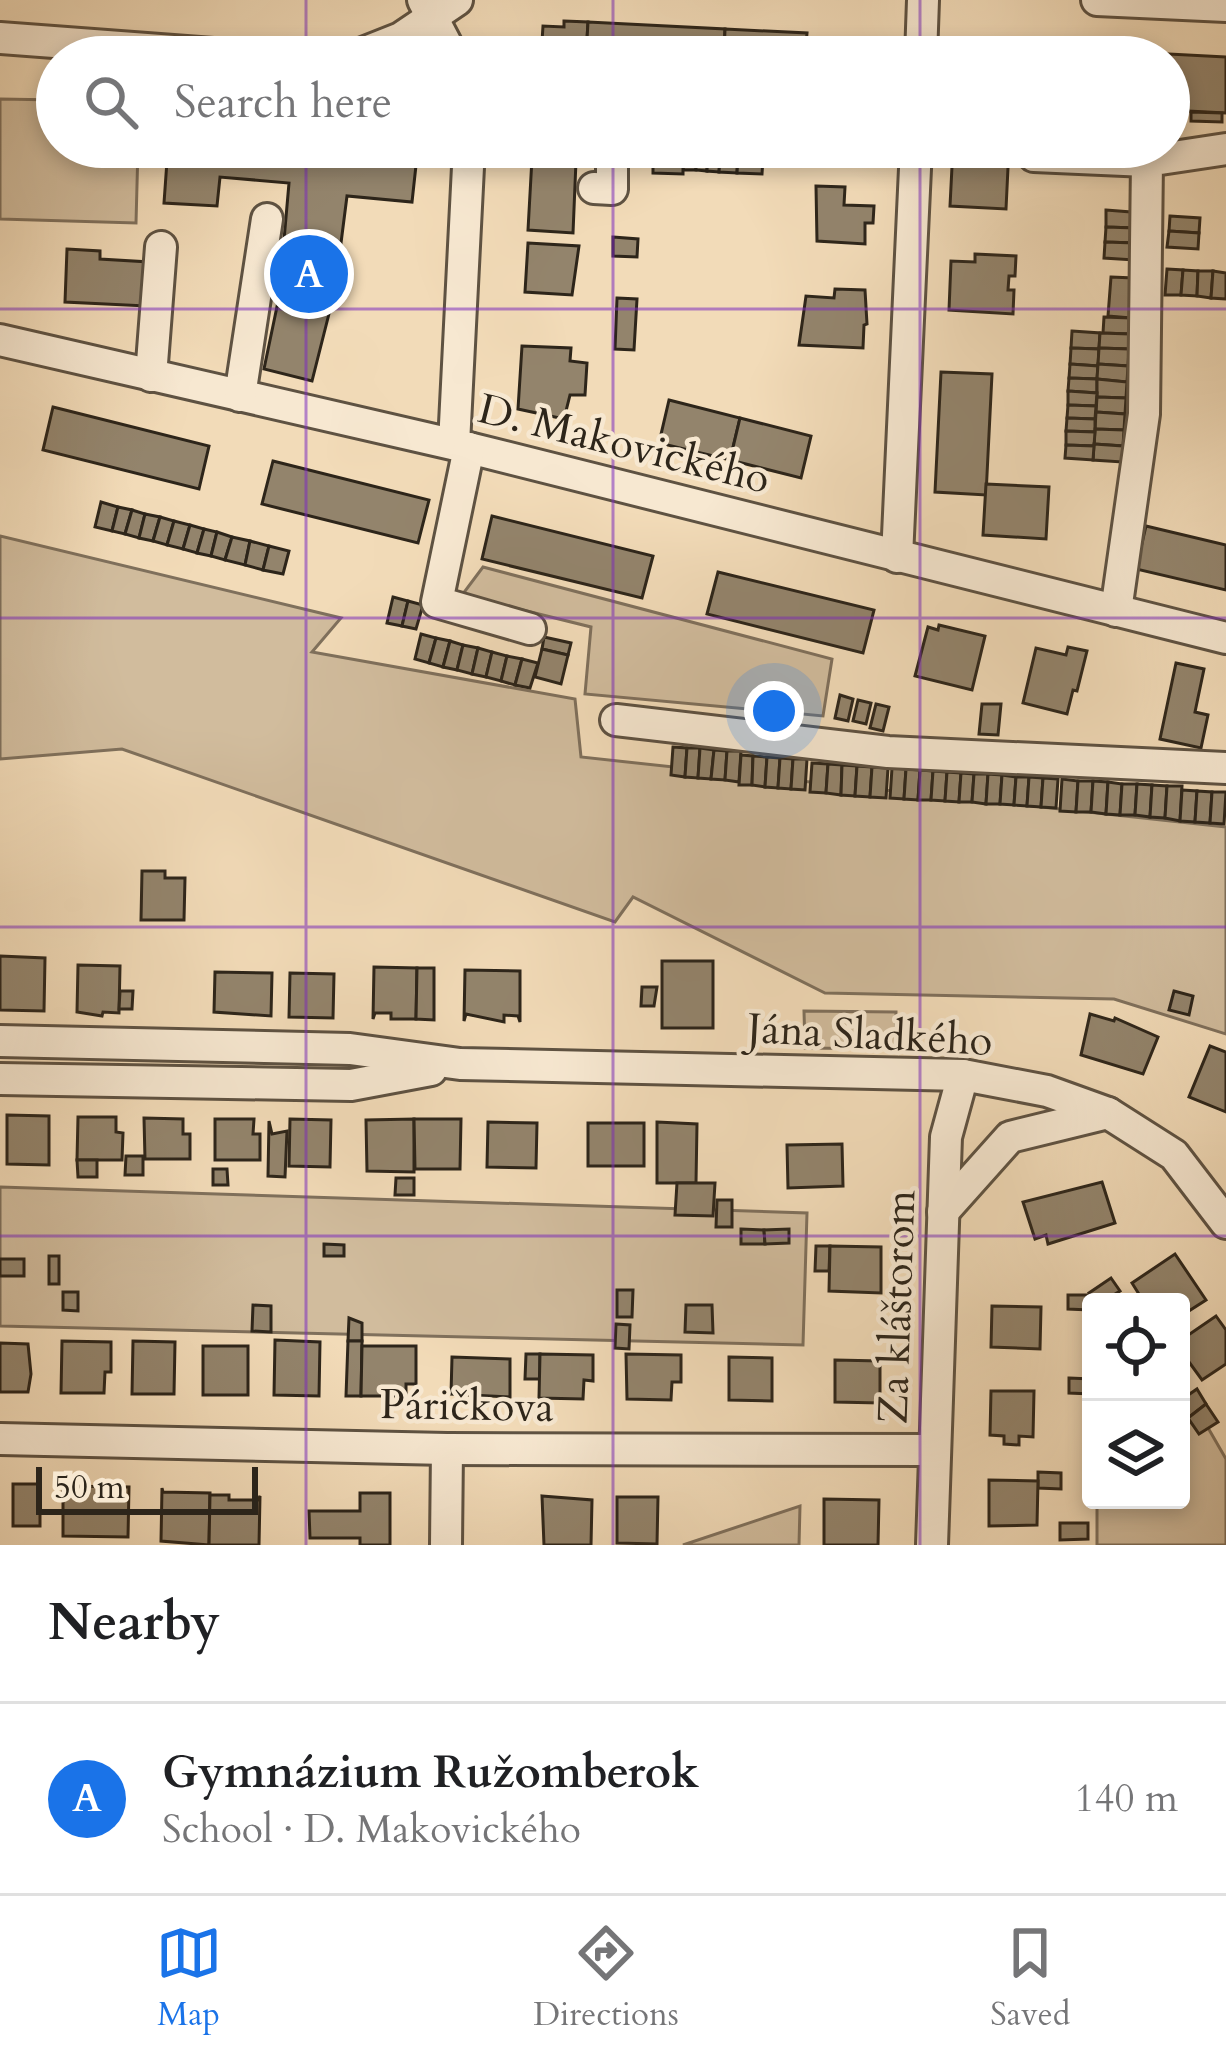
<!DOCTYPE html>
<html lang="en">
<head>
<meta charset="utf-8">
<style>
	body { margin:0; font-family:Cardo,serif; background:#f6f6f6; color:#202124 }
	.controls { position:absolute; right:36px; bottom:36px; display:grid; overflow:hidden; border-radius:12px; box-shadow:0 6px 18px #0003 }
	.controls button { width:108px; height:108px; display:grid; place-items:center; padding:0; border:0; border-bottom:3px solid #e0e0e0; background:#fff; color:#202124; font:60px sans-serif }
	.scale { position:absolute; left:36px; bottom:30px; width:222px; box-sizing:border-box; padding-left:12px; border:6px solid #2d251a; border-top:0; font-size:33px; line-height:42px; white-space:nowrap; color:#2d251a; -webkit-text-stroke:9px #f7e8d1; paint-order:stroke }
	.you { position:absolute; left:774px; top:711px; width:42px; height:42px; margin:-30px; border:9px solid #fff; border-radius:50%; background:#1a73e8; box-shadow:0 0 0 18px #1a73e833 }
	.badge { display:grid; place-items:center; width:78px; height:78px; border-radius:50%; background:#1a73e8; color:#fff; font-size:39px; font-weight:700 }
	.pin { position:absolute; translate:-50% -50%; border:6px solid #fff; box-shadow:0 3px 12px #0006 }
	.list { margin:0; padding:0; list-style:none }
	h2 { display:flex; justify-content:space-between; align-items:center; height:156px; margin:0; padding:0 48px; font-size:51px }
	h2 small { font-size:39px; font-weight:400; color:#757577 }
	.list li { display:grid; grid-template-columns:78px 1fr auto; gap:36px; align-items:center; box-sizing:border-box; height:192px; padding:0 48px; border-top:3px solid #e0e0e0 }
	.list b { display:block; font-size:45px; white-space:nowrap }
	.list p { margin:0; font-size:39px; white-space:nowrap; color:#757577 }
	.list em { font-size:39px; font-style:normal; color:#757577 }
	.icon { flex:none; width:66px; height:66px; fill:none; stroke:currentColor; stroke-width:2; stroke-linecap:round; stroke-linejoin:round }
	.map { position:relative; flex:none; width:1226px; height:1545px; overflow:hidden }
	.search { position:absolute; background:#fff; box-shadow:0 6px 18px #0003; left:36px; right:36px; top:36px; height:132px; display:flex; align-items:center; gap:30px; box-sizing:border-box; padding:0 42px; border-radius:66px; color:#757577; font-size:45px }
	.sheet { height:348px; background:#fff }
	nav { display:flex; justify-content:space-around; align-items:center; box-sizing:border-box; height:168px; border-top:3px solid #e0e0e0; background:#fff; font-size:33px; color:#757577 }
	nav a { display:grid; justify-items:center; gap:6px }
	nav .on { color:#1a73e8 }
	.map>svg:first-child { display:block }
	.green { fill:#d1bc9d; stroke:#7f705c; stroke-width:3 }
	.building { fill:#93846c; stroke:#2d251a; stroke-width:3 }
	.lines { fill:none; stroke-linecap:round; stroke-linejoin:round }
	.minor-casing { stroke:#5e5242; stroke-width:36 }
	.minor { stroke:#f7e8d1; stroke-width:30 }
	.grid { fill:none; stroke:#7b2cbf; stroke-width:3; stroke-opacity:0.55 }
	.labels { text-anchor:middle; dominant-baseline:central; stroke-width:9; stroke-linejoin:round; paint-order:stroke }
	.street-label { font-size:42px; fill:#2d251a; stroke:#f7e8d1 }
</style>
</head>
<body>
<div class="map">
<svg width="1226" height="1545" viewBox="0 0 1226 1545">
	<rect width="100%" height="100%" fill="#f2dbb8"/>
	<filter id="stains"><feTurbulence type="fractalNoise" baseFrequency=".00167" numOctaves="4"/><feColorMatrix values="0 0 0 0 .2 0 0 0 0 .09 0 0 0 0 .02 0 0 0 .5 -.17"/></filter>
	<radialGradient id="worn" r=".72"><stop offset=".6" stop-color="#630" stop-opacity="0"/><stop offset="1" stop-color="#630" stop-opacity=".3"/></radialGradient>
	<g class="green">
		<polygon points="0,99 57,100 57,147 138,147 136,223 0,219"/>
		<polygon points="0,536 341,618 312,652 575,699 581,757 1226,827 1226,1034 1114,999 825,993 633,897 615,922 122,749 0,759"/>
		<polygon points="483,567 832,659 823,716 585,694 591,627 462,595"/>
		<polygon points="804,1011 896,1012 896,1049 805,1048"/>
		<polygon points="0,1187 807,1213 803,1345 0,1326"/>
		<polygon points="1181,1381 1226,1459 1226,1545 1097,1545 1097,1500 1181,1500"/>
		<polygon points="800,1506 799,1545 683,1545"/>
	</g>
	<g class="building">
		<polygon points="564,21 588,22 586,57 541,57 543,26 564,27"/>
		<polygon points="588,22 725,29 724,57 586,57"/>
		<polygon points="725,29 807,33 805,57 724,57"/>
		<polygon points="995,45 1226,57 1226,113 1169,110 1169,57 994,57"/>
		<polygon points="1191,112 1222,113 1222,122 1191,121"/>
		<polygon points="168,147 418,147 412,202 347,196 335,290 312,381 264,369 279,297 289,183 220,177 217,206 164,203"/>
		<polygon points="536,147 580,147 580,161 536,157"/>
		<polygon points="654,147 684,147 683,160 653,158"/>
		<polygon points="684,147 696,147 696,170 683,170"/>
		<polygon points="696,147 708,147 707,171 696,170"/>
		<polygon points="708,147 721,147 719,172 707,171"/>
		<polygon points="721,147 738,147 737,173 719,172"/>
		<polygon points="738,147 763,147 763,158 738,157"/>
		<polygon points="818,147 876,147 876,159 818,156"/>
		<polygon points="953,147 1009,147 1006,209 950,206"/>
		<polygon points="738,157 763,158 762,174 737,173"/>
		<polygon points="532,158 576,161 573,233 528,230"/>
		<polygon points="653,158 683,160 683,174 653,173"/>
		<polygon points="816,186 845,187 844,205 874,206 873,223 865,223 865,244 817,241"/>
		<polygon points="1106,210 1131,212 1136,219 1135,228 1106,227"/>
		<polygon points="1170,216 1200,218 1199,233 1169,231"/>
		<polygon points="1106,227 1135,228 1135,243 1105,242"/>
		<polygon points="1169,231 1199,233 1198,249 1167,247"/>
		<polygon points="613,237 638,239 637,257 613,256"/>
		<polygon points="1105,242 1135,243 1134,260 1104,258"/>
		<polygon points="528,243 579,246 572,295 525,292"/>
		<polygon points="67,249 100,251 100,259 149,262 146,306 65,302"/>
		<polygon points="975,254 1016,256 1015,276 1009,276 1008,290 1014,290 1013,314 949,310 951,261 975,262"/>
		<polygon points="1167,269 1183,270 1181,295 1165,295"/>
		<polygon points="1183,270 1198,271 1197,296 1181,295"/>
		<polygon points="1198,271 1213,271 1211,298 1197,296"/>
		<polygon points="1213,271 1226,273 1226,299 1211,298"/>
		<polygon points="1111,277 1133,278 1131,318 1108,316"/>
		<polygon points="835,289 865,290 867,324 864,325 863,348 799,345 806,296 834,298"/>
		<polygon points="617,298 637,299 634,350 615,349"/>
		<polygon points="1104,317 1131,318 1130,334 1103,333"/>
		<polygon points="1072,331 1100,333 1099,349 1071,348"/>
		<polygon points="1100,333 1130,334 1129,349 1099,348"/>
		<polygon points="522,346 571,348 570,361 587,363 585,395 570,395 564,419 518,409"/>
		<polygon points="1071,348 1099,349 1098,366 1070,364"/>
		<polygon points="1099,348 1129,349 1128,366 1098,364"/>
		<polygon points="1070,364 1098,366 1097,379 1069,378"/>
		<polygon points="1098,364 1128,366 1127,382 1097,379"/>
		<polygon points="941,372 992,374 986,495 935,492"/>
		<polygon points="1069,378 1097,379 1097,393 1068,391"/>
		<polygon points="1097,379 1127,382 1126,398 1097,397"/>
		<polygon points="1068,391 1097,393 1096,406 1068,405"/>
		<polygon points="1097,397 1126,398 1125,414 1096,412"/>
		<polygon points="669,400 740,418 730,460 659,443"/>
		<polygon points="1068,405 1096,406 1095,419 1067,418"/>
		<polygon points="53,407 209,446 199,489 43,450"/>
		<polygon points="1096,412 1125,414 1124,430 1095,429"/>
		<polygon points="740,418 811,436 801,478 730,460"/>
		<polygon points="1067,418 1095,419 1095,432 1066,431"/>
		<polygon points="1095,429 1124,430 1123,446 1094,444"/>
		<polygon points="1066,431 1095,432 1094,446 1066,445"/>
		<polygon points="1094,444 1123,446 1122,462 1093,460"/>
		<polygon points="1066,445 1094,446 1093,460 1065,458"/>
		<polygon points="273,461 429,500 418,543 262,504"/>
		<polygon points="986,484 1049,487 1046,539 983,535"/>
		<polygon points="101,502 118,507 112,531 95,527"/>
		<polygon points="118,507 132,510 125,534 112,531"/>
		<polygon points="132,510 145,514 139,538 125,534"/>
		<polygon points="145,514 160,517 153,541 139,538"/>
		<polygon points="492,516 653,556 642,598 482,559"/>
		<polygon points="160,517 174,521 167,545 153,541"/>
		<polygon points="174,521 190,525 183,549 167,545"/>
		<polygon points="190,525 204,529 197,553 183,549"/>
		<polygon points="1146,526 1226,545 1226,590 1136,569"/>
		<polygon points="204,529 217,532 211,556 197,553"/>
		<polygon points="217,532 232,537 225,560 211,556"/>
		<polygon points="232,537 250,541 245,565 225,560"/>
		<polygon points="250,541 269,546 263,570 245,565"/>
		<polygon points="269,546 289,551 283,574 263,570"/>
		<polygon points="718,572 874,610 863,653 707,614"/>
		<polygon points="393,597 408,601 402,626 387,623"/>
		<polygon points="408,601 423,605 416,629 402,626"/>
		<polygon points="939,625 985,636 972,690 915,676 928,627 938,630"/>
		<polygon points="421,634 436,638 429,663 415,659"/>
		<polygon points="544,637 571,643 568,655 542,649"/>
		<polygon points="436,638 450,641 443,667 429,663"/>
		<polygon points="450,641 463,645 457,670 443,667"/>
		<polygon points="463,645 478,648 472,674 457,670"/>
		<polygon points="1068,647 1087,651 1077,691 1073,690 1067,714 1023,703 1036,648 1066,655"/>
		<polygon points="478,648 492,652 486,677 472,674"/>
		<polygon points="542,649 568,655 561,684 535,677"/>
		<polygon points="492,652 507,656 501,681 486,677"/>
		<polygon points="507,656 522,659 515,685 501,681"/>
		<polygon points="522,659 538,663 530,688 515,685"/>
		<polygon points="1176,663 1204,669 1195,712 1208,715 1201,748 1160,739"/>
		<polygon points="840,695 853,699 848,721 835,718"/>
		<polygon points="858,700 871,703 866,724 853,721"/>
		<polygon points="876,704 889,707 883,731 870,728"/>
		<polygon points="982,704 1001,704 998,735 979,734"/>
		<polygon points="673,747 687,748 685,777 671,775"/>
		<polygon points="687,748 700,748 698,778 685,777"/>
		<polygon points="700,748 714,750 711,779 698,778"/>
		<polygon points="714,750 727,751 725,780 711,779"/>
		<polygon points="727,751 741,751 739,782 725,780"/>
		<polygon points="741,755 753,756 752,785 739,785"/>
		<polygon points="753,756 767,757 765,787 752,785"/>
		<polygon points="767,757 780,758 778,788 765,787"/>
		<polygon points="780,758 793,759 791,789 778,788"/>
		<polygon points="793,759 807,759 805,790 791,789"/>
		<polygon points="812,763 828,764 826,793 810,792"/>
		<polygon points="828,764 842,765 841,795 826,793"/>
		<polygon points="842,765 857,766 855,796 841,795"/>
		<polygon points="857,766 872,767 870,797 855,796"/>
		<polygon points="872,767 888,768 886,798 870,797"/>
		<polygon points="892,768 906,769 904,799 890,798"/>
		<polygon points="906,769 920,770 918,800 904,799"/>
		<polygon points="920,770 933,771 931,800 918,800"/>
		<polygon points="933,771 947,772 945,801 931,800"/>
		<polygon points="947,772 961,773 959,802 945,801"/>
		<polygon points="961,773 974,774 972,802 959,802"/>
		<polygon points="974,774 988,774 986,804 972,802"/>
		<polygon points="988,774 1002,775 1000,804 986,804"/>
		<polygon points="1002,775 1016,777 1014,805 1000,804"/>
		<polygon points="1016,777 1029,777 1027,806 1014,805"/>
		<polygon points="1029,777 1043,778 1041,807 1027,806"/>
		<polygon points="1043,778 1058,779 1056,808 1041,807"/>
		<polygon points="1062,779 1078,781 1076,812 1060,811"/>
		<polygon points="1078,781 1093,781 1091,812 1076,812"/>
		<polygon points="1093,781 1108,782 1106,814 1091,812"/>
		<polygon points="1108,782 1122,784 1120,815 1106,814"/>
		<polygon points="1122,784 1137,784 1135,815 1120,815"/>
		<polygon points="1137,784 1152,785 1150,817 1135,815"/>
		<polygon points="1152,785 1167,786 1165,818 1150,817"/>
		<polygon points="1167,786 1182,786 1180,821 1165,818"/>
		<polygon points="1182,790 1197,791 1195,822 1180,821"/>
		<polygon points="1197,791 1212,792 1210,823 1195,822"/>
		<polygon points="1212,792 1226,792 1224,824 1210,823"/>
		<polygon points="142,871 165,871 165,878 185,878 184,920 141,920"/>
		<polygon points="0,956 45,958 44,1011 0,1010"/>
		<rect x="662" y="961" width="51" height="67"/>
		<polygon points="78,965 120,966 119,1013 103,1012 102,1016 77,1012"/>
		<polygon points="374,967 417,968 416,1019 391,1019 391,1013 375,1013 373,1019"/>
		<polygon points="417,968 434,968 434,1020 416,1019"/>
		<polygon points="465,970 520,971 520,1022 518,1016 504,1015 504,1022 466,1014 464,1021"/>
		<polygon points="215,972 272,973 271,1016 214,1012"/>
		<polygon points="290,973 334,974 333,1018 289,1017"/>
		<polygon points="642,987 657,987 654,1006 641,1006"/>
		<polygon points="120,991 133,991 132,1009 119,1009"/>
		<polygon points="1174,991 1193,996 1189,1015 1169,1010"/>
		<polygon points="1090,1014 1114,1021 1115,1018 1158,1037 1143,1074 1081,1055"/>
		<polygon points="1210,1046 1226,1052 1226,1112 1189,1097"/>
		<polygon points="7,1115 49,1116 49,1165 7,1164"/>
		<polygon points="78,1117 116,1117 116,1132 123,1133 122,1160 77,1160"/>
		<polygon points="144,1118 183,1119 183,1134 190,1134 190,1159 145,1159"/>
		<polygon points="215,1119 254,1119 253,1134 260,1134 260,1160 215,1160"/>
		<polygon points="290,1119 331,1120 330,1167 289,1166"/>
		<polygon points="414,1119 414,1172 367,1171 366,1120"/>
		<polygon points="414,1119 461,1119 460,1169 415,1169"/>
		<polygon points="269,1121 272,1134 287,1131 285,1177 268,1176"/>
		<polygon points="488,1122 537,1123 536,1168 487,1167"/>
		<polygon points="657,1122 697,1124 696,1183 657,1183"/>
		<rect x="588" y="1123" width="56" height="43"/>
		<polygon points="842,1144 843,1186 788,1188 787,1145"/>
		<polygon points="126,1156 143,1156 143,1175 125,1175"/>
		<polygon points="77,1160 97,1160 97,1177 78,1177"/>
		<polygon points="213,1169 227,1169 228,1185 213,1185"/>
		<polygon points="396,1178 414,1178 414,1195 395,1195"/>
		<polygon points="1102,1182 1115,1223 1048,1244 1046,1235 1035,1239 1023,1202"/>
		<polygon points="677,1183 715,1183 713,1216 675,1215"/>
		<polygon points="717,1200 732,1200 732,1227 716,1227"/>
		<polygon points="741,1229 764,1230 765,1244 741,1244"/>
		<polygon points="789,1229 789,1243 765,1244 764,1230"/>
		<polygon points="324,1244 344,1245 344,1256 324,1256"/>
		<polygon points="816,1246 830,1246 829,1271 815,1271"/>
		<polygon points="830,1246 881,1247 881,1293 829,1291"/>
		<polygon points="1175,1254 1206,1300 1181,1316 1181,1302 1151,1302 1147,1296 1142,1299 1132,1283"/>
		<rect x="49" y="1256" width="10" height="28"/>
		<rect x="0" y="1259" width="24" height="17"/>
		<polygon points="1111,1278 1120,1291 1102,1302 1095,1302 1089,1293"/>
		<polygon points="617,1290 633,1290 632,1317 617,1317"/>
		<polygon points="63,1292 78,1292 78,1311 63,1310"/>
		<polygon points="1068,1295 1089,1295 1089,1310 1068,1309"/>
		<polygon points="253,1305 271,1306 271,1332 252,1331"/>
		<polygon points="686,1305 712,1305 713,1333 685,1332"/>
		<polygon points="992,1306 1041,1307 1040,1349 991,1347"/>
		<polygon points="1216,1316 1226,1330 1226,1364 1202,1380 1181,1351 1181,1340"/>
		<polygon points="349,1318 362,1323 362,1341 348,1341"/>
		<polygon points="616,1324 630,1325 629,1349 615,1348"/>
		<polygon points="275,1340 320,1342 319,1396 274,1395"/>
		<polygon points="62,1341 111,1342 111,1372 105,1372 104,1393 61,1393"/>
		<polygon points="133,1341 175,1342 174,1394 132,1394"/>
		<polygon points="348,1341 362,1341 361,1396 346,1396"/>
		<polygon points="0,1343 28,1344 31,1374 28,1392 0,1392"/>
		<rect x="203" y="1346" width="45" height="49"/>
		<polygon points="362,1346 416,1346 416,1384 406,1384 406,1396 361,1396"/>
		<polygon points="526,1354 540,1354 540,1379 525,1379"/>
		<polygon points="540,1354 593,1355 593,1381 584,1380 583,1399 539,1398"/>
		<polygon points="626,1354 681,1355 681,1382 672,1382 671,1400 627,1399"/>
		<polygon points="452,1357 510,1359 510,1397 451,1394"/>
		<polygon points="729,1357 772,1358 772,1401 729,1400"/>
		<polygon points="835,1360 880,1361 880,1403 835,1402"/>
		<polygon points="1069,1378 1091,1379 1091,1394 1069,1393"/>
		<polygon points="1197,1389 1206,1404 1184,1421 1181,1400"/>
		<polygon points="991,1391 1034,1391 1033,1437 1019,1436 1019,1445 1004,1444 1004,1436 990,1435"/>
		<polygon points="1206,1404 1218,1422 1199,1434 1188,1418"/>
		<polygon points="1038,1472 1061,1473 1061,1489 1038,1488"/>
		<polygon points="989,1480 1038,1481 1037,1525 989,1526"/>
		<rect x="13" y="1484" width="27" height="42"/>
		<polygon points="63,1486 129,1487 128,1537 63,1536"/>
		<polygon points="162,1488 163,1492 210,1493 209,1545 161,1541"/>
		<polygon points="360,1493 390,1493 390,1545 360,1545 360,1538 310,1538 309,1511 360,1511"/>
		<polygon points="210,1495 229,1495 229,1500 258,1500 260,1496 259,1545 209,1545"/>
		<polygon points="542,1496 592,1500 591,1545 544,1545"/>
		<polygon points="617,1497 658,1497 657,1544 617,1543"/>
		<polygon points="824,1499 879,1500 878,1545 824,1545"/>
		<polygon points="1060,1523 1088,1523 1088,1539 1060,1540"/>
	</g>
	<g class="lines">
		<defs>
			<g id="minor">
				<polyline points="423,0 453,57"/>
				<polyline points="1097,0 1226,6"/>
				<polyline points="0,38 253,57"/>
				<polyline points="353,57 401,38 457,0"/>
				<polyline points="921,57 923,0"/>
				<polyline points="1034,156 1147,161"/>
				<polyline points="594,188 612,189 612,147"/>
				<polyline points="0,340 469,448 1226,638"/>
				<polyline points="151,376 161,247"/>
				<polyline points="240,396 267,219"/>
				<polyline points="454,444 469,147"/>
				<polyline points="469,448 437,602 530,629"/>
				<polyline points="897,557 916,147"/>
				<polyline points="1116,611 1144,414 1147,161 1226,149"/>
				<polyline points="616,720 888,752 1226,768"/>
				<polyline points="0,1041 350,1049 460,1064 963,1075 1047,1091 1108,1113 1174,1155 1226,1223"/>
				<polyline points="0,1079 351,1085 431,1070"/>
				<polyline points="943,1212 1010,1137 1108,1113"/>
				<polyline points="0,1439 447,1449 933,1450"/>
				<polyline points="446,1545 447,1449"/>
				<polyline points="932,1545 946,1137 963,1075"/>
			</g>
		</defs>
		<use href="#minor" class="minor-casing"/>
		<use href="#minor" class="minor"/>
	</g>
	<path class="grid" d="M306,0V57M613,0V57M920,0V57M306,147V1545M613,147V1545M920,147V1545M0,309H1226M0,618H1226M0,927H1226M0,1236H1226"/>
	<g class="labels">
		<g class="street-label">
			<text transform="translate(624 444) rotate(14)">D. Makovického</text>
			<text transform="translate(870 1035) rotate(3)">Jána Sladkého</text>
			<text transform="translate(897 1307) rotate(-88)">Za kláštorom</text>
			<text transform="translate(467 1406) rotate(1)">Páričkova</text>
		</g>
	</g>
	<rect width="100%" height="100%" filter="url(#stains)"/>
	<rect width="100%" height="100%" fill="url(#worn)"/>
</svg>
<div class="controls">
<button><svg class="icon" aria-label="locate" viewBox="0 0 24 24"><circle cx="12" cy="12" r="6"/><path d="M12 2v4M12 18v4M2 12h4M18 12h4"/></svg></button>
<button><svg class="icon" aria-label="layers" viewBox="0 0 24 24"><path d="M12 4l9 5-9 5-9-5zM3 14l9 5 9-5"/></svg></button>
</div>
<div class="scale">50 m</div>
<div class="you"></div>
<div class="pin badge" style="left:309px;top:274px">A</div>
<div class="search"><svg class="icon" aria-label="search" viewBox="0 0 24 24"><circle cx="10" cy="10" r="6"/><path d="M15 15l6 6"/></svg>Search here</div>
</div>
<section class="sheet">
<h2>Nearby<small></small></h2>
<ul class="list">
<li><span class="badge">A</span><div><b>Gymnázium Ružomberok</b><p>School · D. Makovického</p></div><em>140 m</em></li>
</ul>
</section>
<nav>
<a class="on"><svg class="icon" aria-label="map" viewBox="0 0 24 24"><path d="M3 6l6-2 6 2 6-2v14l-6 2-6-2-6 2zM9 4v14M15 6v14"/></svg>Map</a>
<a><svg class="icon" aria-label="directions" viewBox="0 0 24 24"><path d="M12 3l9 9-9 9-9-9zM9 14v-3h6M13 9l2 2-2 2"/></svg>Directions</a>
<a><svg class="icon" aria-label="saved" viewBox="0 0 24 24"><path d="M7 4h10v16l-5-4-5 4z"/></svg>Saved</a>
</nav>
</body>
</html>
